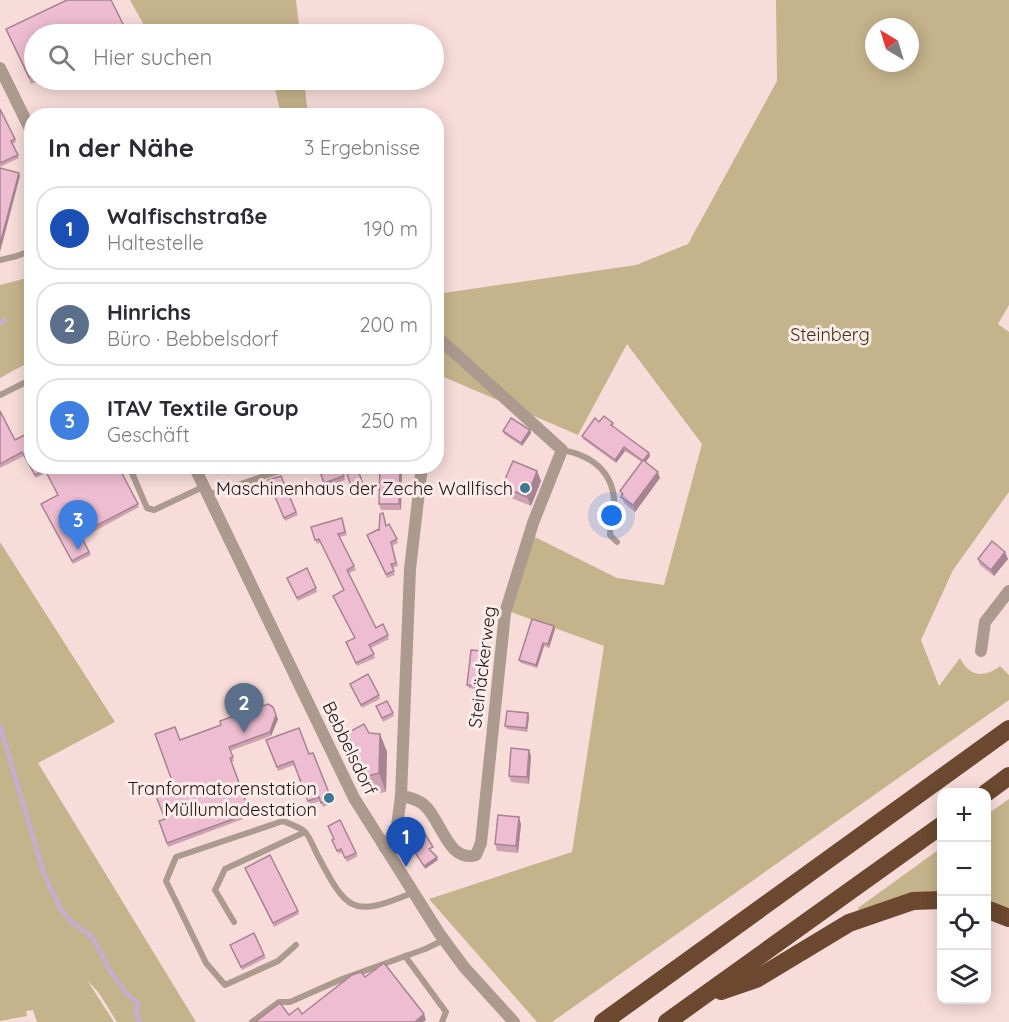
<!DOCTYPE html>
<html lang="de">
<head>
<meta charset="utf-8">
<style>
	body { margin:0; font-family:Quicksand,sans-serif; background:#f2f2f3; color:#2b2b33 }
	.controls { position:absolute; right:18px; bottom:18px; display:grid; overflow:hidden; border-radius:12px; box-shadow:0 3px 15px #0003 }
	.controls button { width:54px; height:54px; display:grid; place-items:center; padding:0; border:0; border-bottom:2px solid #e1e1e2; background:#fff; color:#2b2b33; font:30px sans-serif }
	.compass { position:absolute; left:865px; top:18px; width:54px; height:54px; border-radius:50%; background:#fff; box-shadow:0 3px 15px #0003; rotate:322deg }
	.you { position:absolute; left:612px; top:516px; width:21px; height:21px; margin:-15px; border:4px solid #fff; border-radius:50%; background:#1a73e8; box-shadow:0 0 0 9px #1a73e833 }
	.badge { display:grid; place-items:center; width:39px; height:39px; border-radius:50%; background:#0f766e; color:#fff; font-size:20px; font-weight:700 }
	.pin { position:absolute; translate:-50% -50px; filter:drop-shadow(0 2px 3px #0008) }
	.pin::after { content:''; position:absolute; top:32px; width:21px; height:18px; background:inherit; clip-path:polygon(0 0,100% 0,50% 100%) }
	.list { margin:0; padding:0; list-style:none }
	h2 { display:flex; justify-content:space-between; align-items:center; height:78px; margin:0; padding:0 24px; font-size:26px }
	h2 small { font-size:20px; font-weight:400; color:#7c7c81 }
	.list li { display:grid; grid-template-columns:39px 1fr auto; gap:18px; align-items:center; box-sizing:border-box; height:84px; margin:0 12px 12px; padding:0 12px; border:2px solid #e1e1e2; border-radius:24px }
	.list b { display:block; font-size:22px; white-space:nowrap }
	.list p { margin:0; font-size:20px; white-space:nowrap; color:#7c7c81 }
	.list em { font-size:20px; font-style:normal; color:#7c7c81 }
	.icon { flex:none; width:33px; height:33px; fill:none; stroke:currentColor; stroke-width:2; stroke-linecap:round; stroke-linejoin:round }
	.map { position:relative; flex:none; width:1009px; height:1022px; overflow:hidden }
	.search { position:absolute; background:#fff; box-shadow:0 3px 15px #0003; left:24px; top:24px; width:420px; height:66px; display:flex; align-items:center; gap:15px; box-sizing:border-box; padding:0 21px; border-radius:33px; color:#7c7c81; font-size:22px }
	.panel { position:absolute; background:#fff; box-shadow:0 3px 15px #0003; left:24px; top:108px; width:420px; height:366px; border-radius:24px }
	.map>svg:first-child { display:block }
	.green { fill:#c5b38c; fill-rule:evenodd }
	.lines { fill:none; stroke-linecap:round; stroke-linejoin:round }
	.stream { stroke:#cbacd0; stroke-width:4.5 }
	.lane { stroke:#ac9a8e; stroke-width:6 }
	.street { stroke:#ac9a8e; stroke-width:12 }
	.highway { stroke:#6b482f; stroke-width:18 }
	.wall { fill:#cda3b4 }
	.shaded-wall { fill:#a78492 }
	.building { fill:#eebdd1; stroke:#a78492; stroke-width:1.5 }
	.poi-dot { fill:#3c788f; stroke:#fcecea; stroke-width:2 }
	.labels { text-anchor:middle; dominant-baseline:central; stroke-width:6; stroke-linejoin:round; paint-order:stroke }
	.park-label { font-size:18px; fill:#3f310d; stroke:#fcecea }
	.poi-label { font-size:18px; fill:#201716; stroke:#fcecea; text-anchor:end }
	.street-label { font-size:18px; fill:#201716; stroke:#fcecea }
</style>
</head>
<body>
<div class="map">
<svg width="1009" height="1022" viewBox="0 0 1009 1022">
	<rect width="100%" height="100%" fill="#f7dcd9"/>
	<g class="green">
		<polygon points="130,0 296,0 300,34 262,34 260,28 235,34 149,34"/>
		<path d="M776,0H1009V305L998,324L1009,332V492L953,570L921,640L939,686L960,658C969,676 983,679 1000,666L1009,675V700L552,1022H537L429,899L572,852L604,646L511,612L533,536L617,578L664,585L702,444L627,344L578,435L437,374V294L636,265L688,244L777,81ZM874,27H910V63H874Z"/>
		<polygon points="273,80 304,80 308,115 281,115"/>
		<polygon points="31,277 31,361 0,378 0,285"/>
		<polygon points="0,542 115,722 38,763 196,1022 117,1022 99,993 87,980 114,1022 37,1022 33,1010 26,1011 27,1016 0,1021"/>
		<polygon points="1009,799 1009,912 987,904 986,815"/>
		<polygon points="941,848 941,896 860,912 858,908"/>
	</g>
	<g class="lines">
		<g class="stream">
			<polyline points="0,323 5,320"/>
			<polyline points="0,726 44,874 61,910 72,922 93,938 109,969 126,993 138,1003 136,1014 140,1022"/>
		</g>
		<g class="lane">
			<polyline points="0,260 17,256 32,250"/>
			<polyline points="0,395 32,379"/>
			<path d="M562,450C595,456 617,475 614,511C613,519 610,527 610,535L617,542"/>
			<polyline points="129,466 147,508 154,510 203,487"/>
			<polyline points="208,495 294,466"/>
			<polyline points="234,922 215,890 225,869 305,832"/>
			<path d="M296,945L278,961L225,985L206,963L166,881L176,857L283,821C290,824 299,827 304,831C310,836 314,849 318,856C347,911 352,918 412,893"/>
			<polyline points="405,956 446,1012 442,1022"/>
			<polyline points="252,1022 279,1002 290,1002 342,979 425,949 444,940"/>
		</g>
		<g class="street">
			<polyline points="0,68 32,133"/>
			<polyline points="194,466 354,798 439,933 464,967 514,1022"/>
			<polyline points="981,651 985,622 1009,591"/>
			<path d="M401,796C407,797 415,799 420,802C441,814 446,864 476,855L481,843L505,613L533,523L562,450L436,336"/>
			<polyline points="385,848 397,826 401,796 410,569 422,466"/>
		</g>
		<g class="highway">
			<polyline points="986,793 1009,776"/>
			<polyline points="986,909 1009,918"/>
			<polyline points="721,991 756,979 849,923 913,901 942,900"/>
			<polyline points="603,1022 1009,729"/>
			<polyline points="667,1022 942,825"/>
		</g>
	</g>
	<g class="wall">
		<polygon points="6,29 34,34 34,80 40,80 31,84"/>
		<polygon points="53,80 74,80 57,88"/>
		<polygon points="0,109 15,139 16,142 12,144 19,158 0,167"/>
		<polygon points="0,411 15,440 118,466 139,507 82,538 91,555 73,564 41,504 58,495 46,473 36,478 24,456 0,468"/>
		<polygon points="599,422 613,423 614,427 649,453 650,456 646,462 660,478 635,512 624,503 620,491 642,462 625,451 616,463 583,439 582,436"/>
		<polygon points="530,430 531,433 522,446 504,434 503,431"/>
		<polygon points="341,466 345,480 325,487 324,483"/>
		<polygon points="380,466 402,466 401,510 381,510 379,504"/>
		<polygon points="358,470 365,491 354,495 347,474"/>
		<polygon points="537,471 541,481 531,506 506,496 502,486"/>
		<polygon points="281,476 298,515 285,521 268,480"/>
		<polygon points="342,518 347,535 340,537 356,570 349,573 376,628 383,624 389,639 371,648 375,658 357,666 346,642 354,638 344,591 321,542 317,544 311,527"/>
		<polygon points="389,524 398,543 392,546 398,566 392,568 395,575 387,578 368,538"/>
		<polygon points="978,559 1008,559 994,576 980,565"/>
		<polygon points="288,581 316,588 317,592 298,601"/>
		<polygon points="554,626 555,629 549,648 544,646 537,668 521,663 519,660"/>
		<polygon points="482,651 483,654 479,690 469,688 467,685"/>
		<polygon points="350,684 379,695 380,699 362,708"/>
		<polygon points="387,701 394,716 383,722 376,706"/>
		<polygon points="273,707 278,719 271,736 230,751 234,761 231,762 251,816 168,847 159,821 165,819 175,789 180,740"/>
		<polygon points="528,713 529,717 527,732 507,729 505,726"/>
		<polygon points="347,733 380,734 387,752 386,792 375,794 354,751"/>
		<polygon points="266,740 309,754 313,753 333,802 323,807 320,801 310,805 294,765 278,771"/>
		<polygon points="529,750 531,756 529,784 511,782 509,776"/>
		<polygon points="521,824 518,853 497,851 495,844"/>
		<polygon points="332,840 356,853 358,856 347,862 342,852 339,854"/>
		<polygon points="246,871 298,911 299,914 274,927"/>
		<polygon points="231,948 264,955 266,958 242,970"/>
	</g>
	<g class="shaded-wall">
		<polygon points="19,173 20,176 0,252 0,244"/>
		<polygon points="530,430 531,433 522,446 521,443"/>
		<polygon points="624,447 625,451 616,463 615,460"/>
		<polygon points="649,453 650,456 644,464 643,461"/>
		<polygon points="400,466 402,466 401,510 399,504"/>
		<polygon points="537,471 541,481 531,506 527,497"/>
		<polygon points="658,472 660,478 635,512 633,505"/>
		<polygon points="1005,552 1008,559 994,576 991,570"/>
		<polygon points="554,626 555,629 549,648 548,644"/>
		<polygon points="543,643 544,646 537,668 536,665"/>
		<polygon points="482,651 483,654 479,690 478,686"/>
		<polygon points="528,713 529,717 527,732 526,728"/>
		<polygon points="276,715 278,719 271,736 270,732"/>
		<polygon points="380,734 387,752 386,792 379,773"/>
		<polygon points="529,750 531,756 529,784 527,777"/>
		<polygon points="519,817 521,824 518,853 516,846"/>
		<polygon points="437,857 438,860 425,869 424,866"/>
		<polygon points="424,1014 426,1020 423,1022 415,1022"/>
	</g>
	<g class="building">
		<polygon points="67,0 111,0 128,34 34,34 34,75 29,77 6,29"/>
		<polygon points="0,109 15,139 11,141 18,155 0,163"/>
		<polygon points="0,168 19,173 0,244"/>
		<polygon points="0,411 15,440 32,431 32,466 118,466 138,504 80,534 89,552 72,561 41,504 58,495 45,470 35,475 22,452 0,464"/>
		<polygon points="604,416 613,423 611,425 649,453 643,461 624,447 615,460 582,436 595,418 599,422"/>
		<polygon points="511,418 530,430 521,443 503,431"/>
		<polygon points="643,460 658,472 633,505 621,497 623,494 620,491"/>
		<polygon points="513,461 537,471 527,497 502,486"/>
		<polygon points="318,466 341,466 344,476 324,483"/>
		<polygon points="380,466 400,466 399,504 379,504"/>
		<polygon points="358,470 364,487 353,492 347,474"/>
		<polygon points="281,476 296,512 284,518 268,480"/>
		<polygon points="383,513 386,526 389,524 397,539 391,542 396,563 391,564 394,571 386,574 367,535 379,529 379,531 380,514"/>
		<polygon points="342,518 345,532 338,534 354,566 347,570 376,628 383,624 388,635 369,645 374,654 356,663 346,642 355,638 333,596 344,590 319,539 315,540 311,527"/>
		<polygon points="992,541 1005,552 991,570 978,559"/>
		<polygon points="307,568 316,588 297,598 287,578"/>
		<polygon points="532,619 554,626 548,644 543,643 536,665 519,660"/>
		<polygon points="471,650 482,651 478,686 467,685"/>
		<polygon points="368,674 379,695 361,705 350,684"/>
		<polygon points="387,701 393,713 382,718 376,706"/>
		<polygon points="268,704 273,707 276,715 270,732 229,747 233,757 230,758 250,813 167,843 159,821 165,819 156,796 175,789 155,734 175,727 180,740 221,725 220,721"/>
		<polygon points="507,711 528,713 526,728 505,726"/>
		<polygon points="364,724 369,733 380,734 379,773 368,776 347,733"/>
		<polygon points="299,728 309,754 313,753 331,798 321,803 319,797 308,801 293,761 277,767 266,740"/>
		<polygon points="511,748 529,750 527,777 509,776"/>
		<polygon points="498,815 519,817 516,846 495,844"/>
		<polygon points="340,820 356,853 345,858 341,849 337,851 332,840 334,839 328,826"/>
		<polygon points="425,834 433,847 429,849 437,857 424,866 410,845"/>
		<polygon points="270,855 298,911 273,923 245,868"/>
		<polygon points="254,933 264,955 241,967 230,945"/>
		<polygon points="384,963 424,1014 415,1022 255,1022 280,1003 289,1015 298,1008 302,1014 352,975 361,972 365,977"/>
	</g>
	<g class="poi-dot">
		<circle cx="525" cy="488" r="6"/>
		<circle cx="329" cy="798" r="6"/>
	</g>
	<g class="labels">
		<g class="park-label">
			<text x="830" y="334">Steinberg</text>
		</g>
		<g class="poi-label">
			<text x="513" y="488">Maschinenhaus der Zeche Wallfisch</text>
			<text x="317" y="788">Tranformatorenstation<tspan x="317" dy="21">Müllumladestation</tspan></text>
		</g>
		<g class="street-label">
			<text transform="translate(482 667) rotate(-83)">Steinäckerweg</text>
			<text transform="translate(350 748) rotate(64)">Bebbelsdorf</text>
		</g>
	</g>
</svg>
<div class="controls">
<button>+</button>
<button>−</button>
<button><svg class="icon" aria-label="locate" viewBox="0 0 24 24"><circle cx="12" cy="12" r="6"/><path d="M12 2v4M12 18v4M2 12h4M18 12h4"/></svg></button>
<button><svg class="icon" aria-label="layers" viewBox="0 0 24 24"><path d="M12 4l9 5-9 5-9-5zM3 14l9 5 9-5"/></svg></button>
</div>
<svg class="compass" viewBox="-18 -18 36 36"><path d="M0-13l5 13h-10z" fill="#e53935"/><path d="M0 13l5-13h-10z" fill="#7c7c81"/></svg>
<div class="you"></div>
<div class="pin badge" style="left:406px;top:867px;background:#1a4fb4">1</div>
<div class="pin badge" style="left:244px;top:733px;background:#5c6f8a">2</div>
<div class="pin badge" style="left:78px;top:550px;background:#3f7fe0">3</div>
<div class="search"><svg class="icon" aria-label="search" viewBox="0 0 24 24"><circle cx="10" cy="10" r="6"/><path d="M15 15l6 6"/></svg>Hier suchen</div>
<section class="panel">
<h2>In der Nähe<small>3 Ergebnisse</small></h2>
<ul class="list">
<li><span class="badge" style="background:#1a4fb4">1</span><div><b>Walfischstraße</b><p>Haltestelle</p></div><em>190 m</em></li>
<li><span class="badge" style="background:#5c6f8a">2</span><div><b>Hinrichs</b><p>Büro · Bebbelsdorf</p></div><em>200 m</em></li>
<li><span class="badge" style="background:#3f7fe0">3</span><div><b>ITAV Textile Group</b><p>Geschäft</p></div><em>250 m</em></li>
</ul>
</section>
</div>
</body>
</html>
